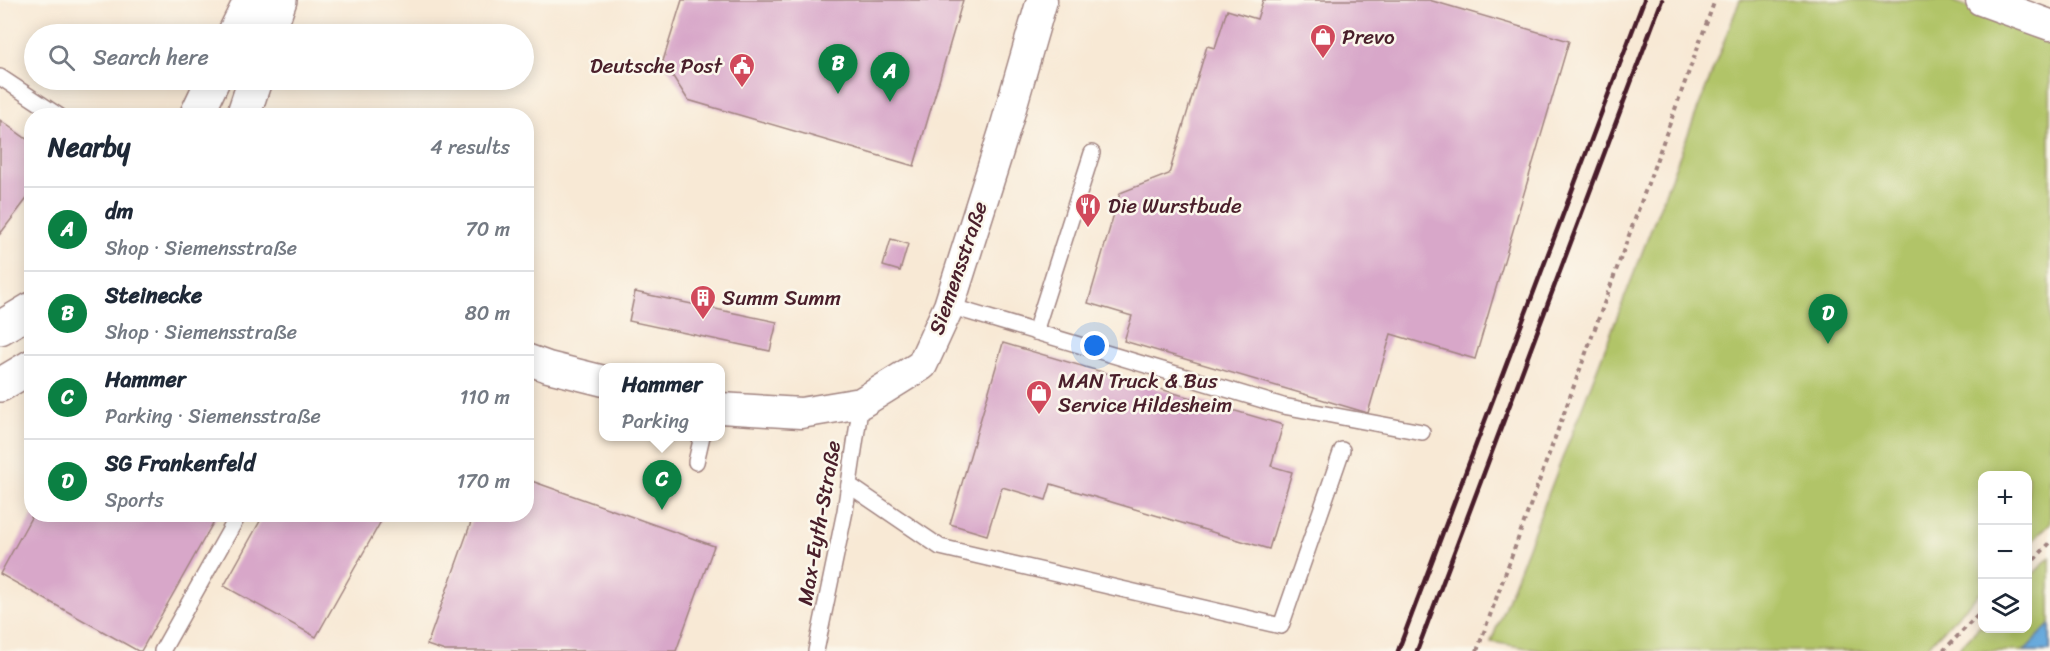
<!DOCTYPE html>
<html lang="en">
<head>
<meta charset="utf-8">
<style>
	body { margin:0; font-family:Sriracha,sans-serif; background:#f6f6f7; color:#1f2937 }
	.controls { position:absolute; right:18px; bottom:18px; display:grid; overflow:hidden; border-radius:12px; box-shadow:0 3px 15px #0003 }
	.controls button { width:54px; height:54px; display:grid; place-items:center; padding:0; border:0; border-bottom:2px solid #e0e1e3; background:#fff; color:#1f2937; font:30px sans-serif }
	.you { position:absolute; left:1095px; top:346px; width:21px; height:21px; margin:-15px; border:4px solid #fff; border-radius:50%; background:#1a73e8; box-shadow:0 0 0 9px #1a73e833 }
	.badge { display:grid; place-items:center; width:39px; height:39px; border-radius:50%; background:#0b8043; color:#fff; font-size:20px; font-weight:700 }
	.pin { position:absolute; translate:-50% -50px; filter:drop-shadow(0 2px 3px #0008) }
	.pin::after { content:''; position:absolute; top:32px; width:21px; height:18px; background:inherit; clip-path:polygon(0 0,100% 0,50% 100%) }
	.popup { position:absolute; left:599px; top:363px; width:126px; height:78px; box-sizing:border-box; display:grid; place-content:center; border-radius:12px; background:#fff; filter:drop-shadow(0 2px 4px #0005); font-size:20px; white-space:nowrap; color:#747a83 }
	.popup b { font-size:22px; color:#1f2937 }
	.popup::after { content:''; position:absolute; left:50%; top:100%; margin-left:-12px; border:12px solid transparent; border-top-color:#fff }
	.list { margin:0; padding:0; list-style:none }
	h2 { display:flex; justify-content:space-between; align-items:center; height:78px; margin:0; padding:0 24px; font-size:26px }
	h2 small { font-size:20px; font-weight:400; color:#747a83 }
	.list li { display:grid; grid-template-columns:39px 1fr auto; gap:18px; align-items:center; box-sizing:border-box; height:84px; padding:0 24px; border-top:2px solid #e0e1e3 }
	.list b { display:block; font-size:22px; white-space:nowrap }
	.list p { margin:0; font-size:20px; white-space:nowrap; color:#747a83 }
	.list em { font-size:20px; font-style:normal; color:#747a83 }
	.icon { flex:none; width:33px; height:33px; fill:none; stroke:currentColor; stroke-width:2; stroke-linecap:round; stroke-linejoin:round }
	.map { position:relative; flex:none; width:2050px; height:651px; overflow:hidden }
	.search { position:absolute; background:#fff; box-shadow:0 3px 15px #0003; left:24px; top:24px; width:510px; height:66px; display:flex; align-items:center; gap:15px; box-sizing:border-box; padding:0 21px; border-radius:33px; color:#747a83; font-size:22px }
	.panel { position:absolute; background:#fff; box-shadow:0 3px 15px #0003; left:24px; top:108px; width:510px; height:414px; border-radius:24px }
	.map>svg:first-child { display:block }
	.green { fill:#b1c467; stroke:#7e7249; stroke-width:1.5 }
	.water { fill:#69abdd; stroke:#5a6584; stroke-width:1.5 }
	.building { fill:#d8a7c9 }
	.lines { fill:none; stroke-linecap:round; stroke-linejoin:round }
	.service-casing { stroke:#a18480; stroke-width:18 }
	.minor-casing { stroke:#a18480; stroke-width:33 }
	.tertiary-casing { stroke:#a18480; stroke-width:36 }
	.path { stroke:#a18480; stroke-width:4; stroke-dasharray:4.5 4.5; stroke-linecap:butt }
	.service { stroke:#fff; stroke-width:15 }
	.minor { stroke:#fff; stroke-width:30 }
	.tertiary { stroke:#fff; stroke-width:33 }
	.rail { stroke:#4a1f2b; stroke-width:4.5 }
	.labels { text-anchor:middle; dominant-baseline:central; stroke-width:5; stroke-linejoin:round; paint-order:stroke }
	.poi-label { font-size:21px; fill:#4a1f2b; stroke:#fbf7ec; text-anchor:start }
	.street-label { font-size:21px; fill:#4a1f2b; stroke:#fbf7ec }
</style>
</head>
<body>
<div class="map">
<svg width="2050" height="651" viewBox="0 0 2050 651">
	<rect width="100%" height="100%" fill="#fbf7ec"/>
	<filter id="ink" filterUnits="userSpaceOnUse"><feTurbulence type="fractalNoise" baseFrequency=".0167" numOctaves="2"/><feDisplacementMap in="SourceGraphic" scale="12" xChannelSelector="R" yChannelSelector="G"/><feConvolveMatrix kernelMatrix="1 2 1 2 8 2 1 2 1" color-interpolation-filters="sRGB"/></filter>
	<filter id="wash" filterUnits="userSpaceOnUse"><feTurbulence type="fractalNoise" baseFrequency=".008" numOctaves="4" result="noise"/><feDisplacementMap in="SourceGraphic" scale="24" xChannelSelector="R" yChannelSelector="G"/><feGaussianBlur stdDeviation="1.35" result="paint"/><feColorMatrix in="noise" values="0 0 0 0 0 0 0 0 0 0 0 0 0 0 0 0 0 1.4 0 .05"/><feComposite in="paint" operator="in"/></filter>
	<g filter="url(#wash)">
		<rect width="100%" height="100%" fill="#f8e9d5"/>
		<g class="green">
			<polygon points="1740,0 1950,0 2050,39 2050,523 2028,546 2028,476 1982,476 1982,591 1923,651 1545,651 1491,642"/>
			<polygon points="2050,557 2050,651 1956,651 1982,624 1982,628 2028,628 2028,579"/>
		</g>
		<polygon class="water" points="2050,624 2050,651 2024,651"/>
		<g id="blocks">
			<g class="building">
				<polygon points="682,0 963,0 914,166 688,100 663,61"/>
				<polygon points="1263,0 1429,0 1569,41 1475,359 1391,334 1368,413 1124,341 1132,316 1088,303 1120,193 1169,174 1207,46 1215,48 1227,10 1257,19"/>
				<polygon points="0,120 32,143 32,192 0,234"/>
				<polygon points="891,239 908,244 900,271 883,266"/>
				<polygon points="635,292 777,322 770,351 629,321"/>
				<polygon points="1003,343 1283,425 1271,466 1292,472 1269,549 1051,484 1046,500 1002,487 987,535 950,524"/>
				<polygon points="526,479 714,546 676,651 445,651 427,645 474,514 526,514"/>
				<polygon points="33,514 218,514 141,651 138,651 0,574"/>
				<polygon points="264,514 385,514 316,637 224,586"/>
			</g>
		</g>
	</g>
	<g filter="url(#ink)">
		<use href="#blocks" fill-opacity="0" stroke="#a18480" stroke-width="1.5"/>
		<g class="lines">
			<defs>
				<g id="service">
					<polyline points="0,77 59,116"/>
					<polyline points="949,306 1283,406 1422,432"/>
					<polyline points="1035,332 1092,153"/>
					<polyline points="696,462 702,436"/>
					<polyline points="849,485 940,547 1281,626 1342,450"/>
					<polyline points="162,651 239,514"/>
					<polyline points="816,651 845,511 861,403"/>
				</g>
				<g id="minor">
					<polyline points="1981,0 2050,25"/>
					<polyline points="526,359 548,367 604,381"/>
					<polyline points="720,408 801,413 861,403 922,365 949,306 1004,132 1042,0"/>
				</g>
				<g id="tertiary">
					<polyline points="234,34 251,0"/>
					<polyline points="268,34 280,0"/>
					<polyline points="196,116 213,80"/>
					<polyline points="243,116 255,80"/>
					<polyline points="0,328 32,309"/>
					<polyline points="0,385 32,366"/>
				</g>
			</defs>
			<use href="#service" class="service-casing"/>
			<use href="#minor" class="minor-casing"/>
			<use href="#tertiary" class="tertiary-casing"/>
			<g class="path">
				<polyline points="2028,566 2050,543"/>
				<polyline points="1477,651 1715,0"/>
				<polyline points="1943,651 1982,611"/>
			</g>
			<use href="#service" class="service"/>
			<use href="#minor" class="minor"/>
			<use href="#tertiary" class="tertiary"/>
			<g class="rail">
				<polyline points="1398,651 1644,0"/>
				<polyline points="1417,651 1662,0"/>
			</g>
		</g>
	</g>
	<defs>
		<symbol id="shop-pin" viewBox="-11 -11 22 30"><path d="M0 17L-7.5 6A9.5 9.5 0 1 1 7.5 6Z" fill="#d1495b" stroke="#fbf7ec"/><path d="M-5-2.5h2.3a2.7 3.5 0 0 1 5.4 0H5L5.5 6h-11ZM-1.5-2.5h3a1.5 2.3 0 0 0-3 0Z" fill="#fff"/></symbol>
		<symbol id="civic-pin" viewBox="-11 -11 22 30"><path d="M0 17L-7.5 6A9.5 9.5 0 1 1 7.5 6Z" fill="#d1495b" stroke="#fbf7ec"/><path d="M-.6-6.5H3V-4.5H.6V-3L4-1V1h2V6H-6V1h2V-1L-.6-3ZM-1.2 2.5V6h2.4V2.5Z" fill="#fff"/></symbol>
		<symbol id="restaurant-pin" viewBox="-11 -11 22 30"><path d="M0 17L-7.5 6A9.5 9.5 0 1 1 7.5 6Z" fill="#d1495b" stroke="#fbf7ec"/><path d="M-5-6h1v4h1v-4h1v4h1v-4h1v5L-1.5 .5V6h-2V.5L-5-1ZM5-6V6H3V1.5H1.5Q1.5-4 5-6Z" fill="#fff"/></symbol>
		<symbol id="building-pin" viewBox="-11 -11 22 30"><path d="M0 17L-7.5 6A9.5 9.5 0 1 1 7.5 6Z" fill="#d1495b" stroke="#fbf7ec"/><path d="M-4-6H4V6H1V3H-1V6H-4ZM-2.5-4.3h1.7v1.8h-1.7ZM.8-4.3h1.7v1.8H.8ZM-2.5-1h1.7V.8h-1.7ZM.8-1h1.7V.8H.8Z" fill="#fff"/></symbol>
	</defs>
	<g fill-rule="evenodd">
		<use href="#shop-pin" x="1308" y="22" width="30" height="40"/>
		<use href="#civic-pin" x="727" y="51" width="30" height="40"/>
		<use href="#restaurant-pin" x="1073" y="191" width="30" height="40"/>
		<use href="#building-pin" x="688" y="283" width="30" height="40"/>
		<use href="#shop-pin" x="1024" y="378" width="30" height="40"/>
	</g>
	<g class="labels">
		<g class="poi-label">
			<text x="1342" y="37">Prevo</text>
			<text x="722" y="66" text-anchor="end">Deutsche Post</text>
			<text x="1108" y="206">Die Wurstbude</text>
			<text x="722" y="298">Summ Summ</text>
			<text x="1058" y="381">MAN Truck &amp; Bus<tspan x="1058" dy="24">Service Hildesheim</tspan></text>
		</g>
		<g class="street-label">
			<text transform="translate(958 268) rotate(-71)">Siemensstraße</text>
			<text transform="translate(819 523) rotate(-80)">Max-Eyth-Straße</text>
		</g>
	</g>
</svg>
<div class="controls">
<button>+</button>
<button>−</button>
<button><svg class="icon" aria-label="layers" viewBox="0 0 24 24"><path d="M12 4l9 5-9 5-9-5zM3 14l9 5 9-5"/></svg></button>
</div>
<div class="you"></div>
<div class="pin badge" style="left:890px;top:102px">A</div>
<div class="pin badge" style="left:838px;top:94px">B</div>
<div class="pin badge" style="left:662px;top:510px">C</div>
<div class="popup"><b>Hammer</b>Parking</div>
<div class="pin badge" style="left:1828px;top:344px">D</div>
<div class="search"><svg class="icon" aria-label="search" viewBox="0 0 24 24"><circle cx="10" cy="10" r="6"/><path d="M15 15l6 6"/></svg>Search here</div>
<section class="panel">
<h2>Nearby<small>4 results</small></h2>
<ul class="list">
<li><span class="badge">A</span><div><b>dm</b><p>Shop · Siemensstraße</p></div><em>70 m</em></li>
<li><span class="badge">B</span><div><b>Steinecke</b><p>Shop · Siemensstraße</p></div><em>80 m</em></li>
<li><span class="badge">C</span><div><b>Hammer</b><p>Parking · Siemensstraße</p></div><em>110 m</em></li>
<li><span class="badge">D</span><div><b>SG Frankenfeld</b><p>Sports</p></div><em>170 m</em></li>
</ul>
</section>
</div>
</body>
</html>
